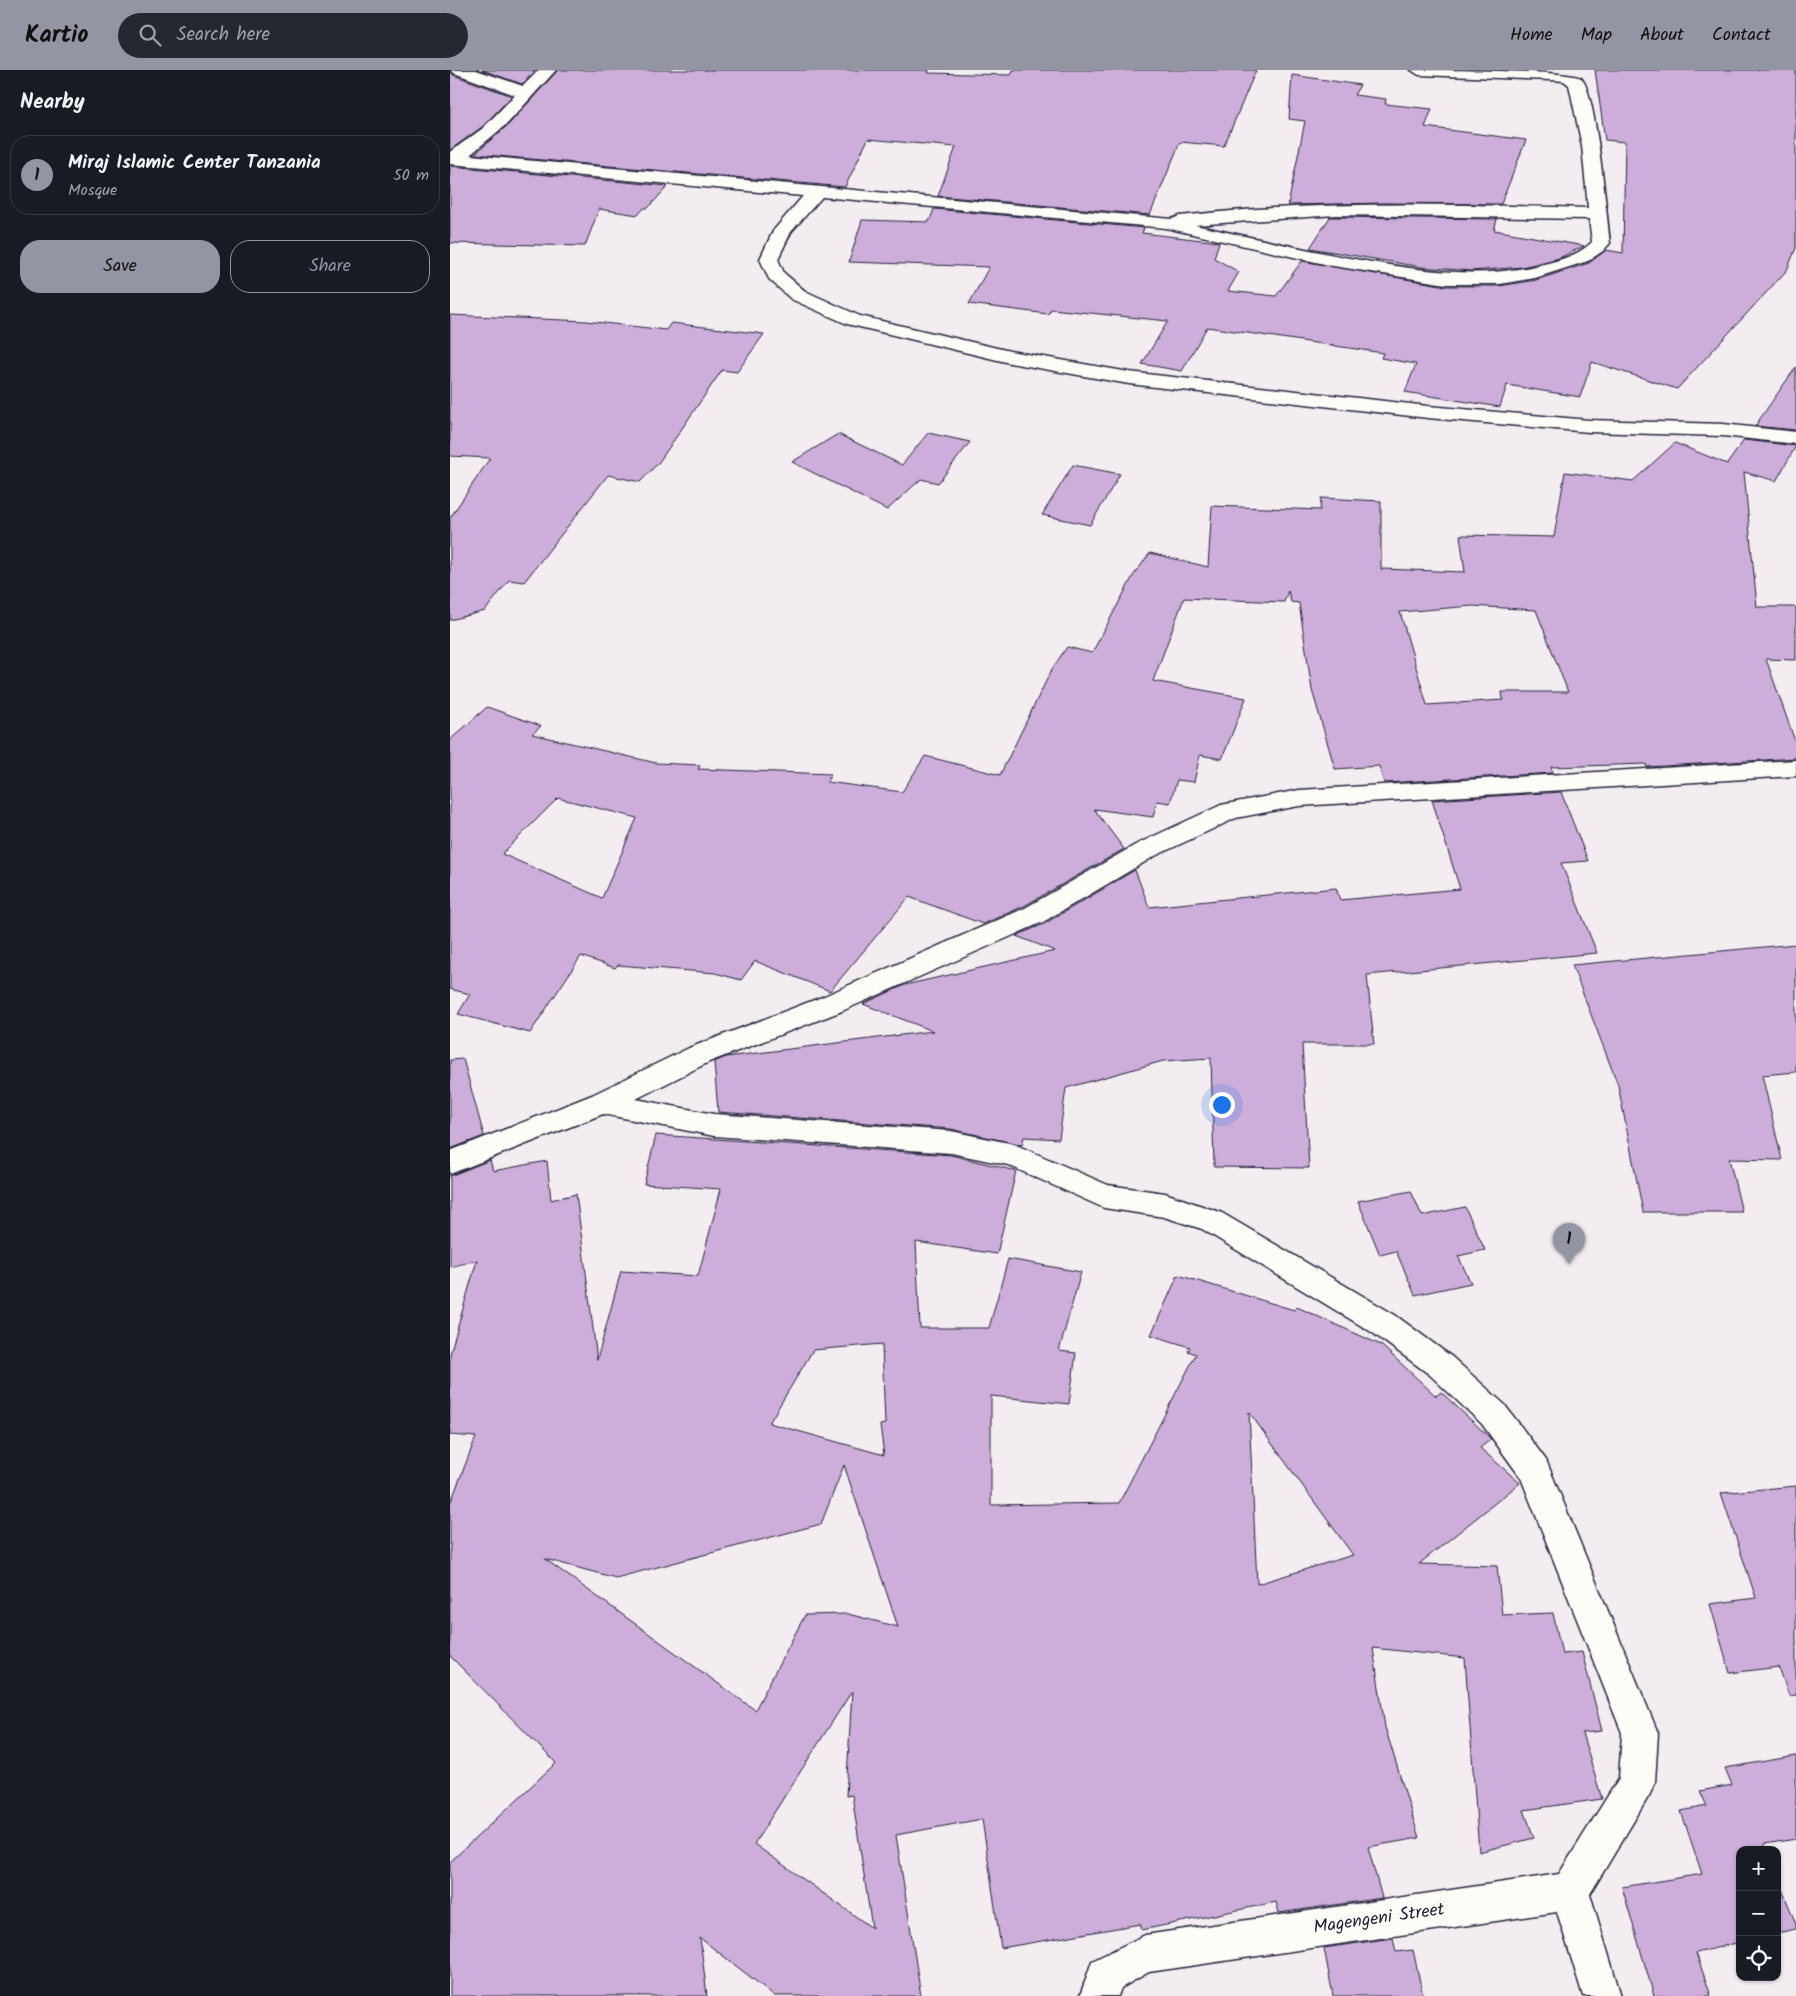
<!DOCTYPE html>
<html lang="en">
<head>
<meta charset="utf-8">
<style>
	body { margin:0; font-family:Kalam,sans-serif; background:#242831; color:#f1f3f6 }
	.controls { position:absolute; right:15px; bottom:15px; display:grid; overflow:hidden; border-radius:10px; box-shadow:0 1px 4px #0004 }
	.controls button { width:45px; height:45px; display:grid; place-items:center; padding:0; border:0; border-bottom:1px solid #363941; background:#171b24; color:#f1f3f6; font:25px sans-serif }
	.you { position:absolute; left:771px; top:1034px; width:18px; height:18px; margin:-12px; border:4px solid #fff; border-radius:50%; background:#1a73e8; box-shadow:0 0 0 8px #1a73e833 }
	.badge { display:grid; place-items:center; width:32px; height:32px; border-radius:50%; background:#9495a2; color:#111; font-size:16px; font-weight:700 }
	.pin { position:absolute; translate:-50% -41px; filter:drop-shadow(0 1px 2px #0008) }
	.pin::after { content:''; position:absolute; top:26px; width:18px; height:15px; background:inherit; clip-path:polygon(0 0,100% 0,50% 100%) }
	.list { margin:0; padding:0; list-style:none }
	h2 { display:flex; justify-content:space-between; align-items:center; height:65px; margin:0; padding:0 20px; font-size:21px }
	h2 small { font-size:16px; font-weight:400; color:#9ea1a6 }
	.list li { display:grid; grid-template-columns:32px 1fr auto; gap:15px; align-items:center; box-sizing:border-box; height:80px; margin:0 10px 10px; padding:0 10px; border:1px solid #363941; border-radius:20px }
	.list b { display:block; font-size:19px; white-space:nowrap }
	.list p { margin:0; font-size:16px; white-space:nowrap; color:#9ea1a6 }
	.list em { font-size:16px; font-style:normal; color:#9ea1a6 }
	.actions { display:flex; gap:10px; padding:15px 20px }
	.actions a { flex:1; padding:11px 0; border:1px solid #9495a2; border-radius:20px; text-align:center; font-size:18px; color:#9495a2 }
	.actions .main { background:#9495a2; color:#111 }
	.icon { flex:none; width:28px; height:28px; fill:none; stroke:currentColor; stroke-width:2; stroke-linecap:round; stroke-linejoin:round }
	.map { position:relative; flex:none; width:1346px; height:1926px; overflow:hidden }
	header { display:flex; align-items:center; gap:30px; box-sizing:border-box; height:70px; padding:0 25px; background:#9495a2; color:#111 }
	header strong { font-size:24px }
	nav { display:flex; gap:28px; margin-inline-start:auto; font-size:18px }
	.search { width:350px; height:45px; background:#242831; display:flex; align-items:center; gap:12px; box-sizing:border-box; padding:0 18px; border-radius:28px; color:#9ea1a6; font-size:19px }
	main { display:flex }
	aside { flex:1; background:#171b24 }
	.map>svg:first-child { display:block }
	.building { fill:#cdaeda; stroke:#22223b; fill-rule:evenodd }
	.lines { fill:none; stroke-linecap:round; stroke-linejoin:round }
	.street-casing { stroke:#22223b; stroke-width:3 }
	.street { fill:#fdfcf7; fill-rule:evenodd }
	.labels { text-anchor:middle; dominant-baseline:central; stroke-width:4; stroke-linejoin:round; paint-order:stroke }
	.near-street-label { font-size:18px; fill:#22223b; stroke:#fdfcf7 }
</style>
</head>
<body>
<header>
<strong>Kartio</strong>
<div class="search"><svg class="icon" aria-label="search" viewBox="0 0 24 24"><circle cx="10" cy="10" r="6"/><path d="M15 15l6 6"/></svg>Search here</div>
<nav><a>Home</a><a>Map</a><a>About</a><a>Contact</a></nav>
</header>
<main>
<aside>
<h2>Nearby<small></small></h2>
<ul class="list">
<li><span class="badge">1</span><div><b>Miraj Islamic Center Tanzania</b><p>Mosque</p></div><em>50 m</em></li>
</ul>
<div class="actions"><a class="main">Save</a><a>Share</a></div>
</aside>
<div class="map">
<svg width="1346" height="1926" viewBox="0 0 1346 1926">
	<rect width="100%" height="100%" fill="#f3ecf1"/>
	<filter id="ink" filterUnits="userSpaceOnUse"><feTurbulence type="fractalNoise" baseFrequency=".02" numOctaves="2"/><feDisplacementMap in="SourceGraphic" scale="10" xChannelSelector="R" yChannelSelector="G"/><feConvolveMatrix kernelMatrix="1 2 1 2 8 2 1 2 1" color-interpolation-filters="sRGB"/></filter>
	<g filter="url(#ink)">
		<g class="building">
			<polygon points="0,0 3,5 62,26 32,57 0,80"/>
			<polygon points="32,0 86,0 72,14"/>
			<polygon points="108,0 479,0 478,3 561,5 563,0 806,0 774,76 730,72 700,145 488,126 506,77 418,69 395,117 25,84 59,54"/>
			<polygon points="1145,0 1346,0 1346,178 1337,200 1227,319 1142,292 1130,327 1057,315 1050,337 955,322 966,294 931,288 933,283 757,257 732,301 692,294 718,251 601,239 598,244 519,234 539,197 399,192 412,150 479,152 484,139 694,158 692,163 769,172 764,188 789,202 778,221 826,226 852,191 996,216 1050,216 1086,210 1139,193 1156,180 1173,183 1175,72 1155,70"/>
			<polygon points="842,5 910,15 904,25 936,29 935,34 982,39 975,57 1076,70 1051,134 934,133 838,135 855,51 839,49"/>
			<polygon points="0,96 218,116 198,138 194,138 188,145 149,139 135,176 0,173"/>
			<polygon points="880,147 1047,149 1044,160 1134,176 1109,188 1072,197 1021,201 971,197 860,178"/>
			<polygon points="0,245 136,251 216,260 221,253 314,264 287,302 272,300 209,392 190,412 158,405 74,512 59,510 35,541 0,550 0,448 40,388 0,386"/>
			<polygon points="1346,297 1346,360 1305,356"/>
			<polygon points="478,363 520,372 488,413 471,409 437,440 342,392 388,364 452,395"/>
			<path d="M1294,370L1346,376L1326,411L1294,402L1307,537H1346V590L1316,589L1346,674V688L1197,697L1196,694L1101,697L1103,703L934,713L929,696L885,699L862,620L849,533L841,532L838,521L834,532L734,528L703,611L796,628L772,689L750,685L744,712L727,710L720,733L707,731L703,747L644,739L674,779L574,836L533,854L459,827L380,921L305,891L291,910L265,903L168,895L165,898L131,886L80,963L8,944L20,924L0,919V670L37,637L91,656L82,664L206,693L250,695L248,699L381,704L377,712L452,722L475,686L550,705L602,599L617,577L642,583L683,506L700,483L758,497L762,436L870,440L871,428L931,431V499L1015,502L1010,465L1104,467L1115,402L1183,411L1225,373L1277,394ZM1022,536L1086,540L1118,622H1052L1053,630L977,635L950,542ZM108,728L187,748L152,828L52,784Z"/>
			<polygon points="623,395 670,404 640,455 592,445"/>
			<polygon points="1111,722 1138,791 1111,793 1147,883 917,905 924,974 852,974 859,1098 764,1097 761,988 713,991 616,1018 609,1069 574,1067 572,1075 501,1059 268,1042 264,992 276,987 483,961 413,934 455,915 605,881 566,866 594,854 685,800 699,837 886,818 890,830 1010,819 982,730"/>
			<polygon points="1346,874 1346,1002 1312,1005 1332,1090 1279,1089 1292,1142 1193,1142 1168,1015 1122,895"/>
			<polygon points="13,989 34,1066 0,1079 0,990"/>
			<path d="M206,1065L501,1085L566,1101L547,1184L466,1172L470,1258H539L558,1189L631,1202L609,1281L626,1283L619,1334L541,1326V1435L669,1433L746,1284L738,1281L740,1277L701,1265L728,1205L844,1240L847,1237L931,1275L986,1326L991,1322L1037,1365L1041,1369L1030,1378L1070,1413L969,1494L1047,1496L1052,1545L1103,1543L1112,1584L1132,1582L1152,1661L1132,1663L1152,1729L1074,1740L1084,1768L1029,1782L1015,1588L923,1578L935,1657L969,1768L918,1777L932,1828L829,1843L826,1832L692,1860L690,1854L551,1878L532,1749L446,1765L471,1926H325L250,1868L257,1926H0V1792L106,1693L0,1586V1434L26,1367L0,1365V1284L27,1190L0,1197V1106L40,1090L43,1101L97,1091L101,1130L126,1124L147,1290L171,1201L248,1206L271,1119L194,1114ZM432,1274L435,1354L430,1355L434,1385L319,1353L363,1280ZM799,1342L903,1485L807,1514ZM394,1395L448,1557L398,1544L355,1545L305,1640L95,1489L166,1508L371,1454ZM402,1621L396,1726L402,1725L422,1858L304,1774Z"/>
			<polygon points="961,1121 972,1146 1015,1137 1035,1180 1008,1186 1021,1213 965,1225 946,1181 930,1185 908,1131"/>
			<polygon points="1346,1416 1346,1625 1339,1626 1329,1597 1280,1603 1260,1534 1306,1528 1271,1423"/>
			<polygon points="1346,1686 1346,1769 1314,1774 1316,1780 1290,1780 1290,1872 1246,1883 1261,1926 1204,1926 1172,1817 1252,1804 1231,1741 1257,1736 1250,1721 1282,1715 1275,1698"/>
			<polygon points="1327,1807 1346,1854 1346,1859 1327,1863"/>
			<polygon points="943,1868 946,1882 963,1880 973,1926 883,1926 874,1878"/>
		</g>
		<g class="lines">
			<defs>
				<g id="street">
					<path d="M2,0H26L73,16L89,0H106L58,53L20,85L722,149L730,146C866,130 1002,134 1138,138L1132,76L1119,15L1114,11L1100,10L969,5L961,0C992,0 1112,0 1131,8C1146,20 1157,148 1160,173L1153,181L1138,191L1085,208L1050,214H996L883,196L716,158L372,127L341,162L328,189L334,203L355,221L410,246L560,281L679,302L978,336L1139,350L1273,354L1346,362V374L1273,366L1139,362L978,348L679,314L560,293L397,254L341,229L319,209L310,189L323,161L353,126L0,94V82L33,58L65,25L4,3ZM886,145L1139,149L1142,172C1130,184 1113,189 1098,193C1029,211 963,200 894,187C844,177 795,166 745,155Z"/>
					<polygon points="1346,690 1346,706 849,736 786,748 705,786 593,852 392,941 259,992 186,1029 264,1044 501,1061 564,1074 658,1115 715,1123 772,1143 945,1245 1002,1287 1054,1334 1096,1390 1208,1663 1205,1712 1200,1724 1140,1824 1171,1926 1133,1926 1107,1842 699,1902 671,1918 668,1926 630,1926 642,1891 695,1865 1109,1804 1169,1708 1172,1663 1071,1408 1032,1354 980,1305 923,1263 752,1159 714,1147 654,1138 558,1095 501,1083 264,1066 153,1044 0,1104 0,1081 142,1025 239,978 372,927 575,838 687,774 771,735 849,720"/>
				</g>
			</defs>
			<use href="#street" class="street-casing"/>
			<use href="#street" class="street"/>
		</g>
	</g>
	<g class="labels">
		<g class="near-street-label">
			<text transform="translate(929 1849) rotate(-8)">Magengeni Street</text>
		</g>
	</g>
</svg>
<div class="controls">
<button>+</button>
<button>−</button>
<button><svg class="icon" aria-label="locate" viewBox="0 0 24 24"><circle cx="12" cy="12" r="6"/><path d="M12 2v4M12 18v4M2 12h4M18 12h4"/></svg></button>
</div>
<div class="you"></div>
<div class="pin badge" style="left:1119px;top:1194px">1</div>
</div>
</main>
</body>
</html>
